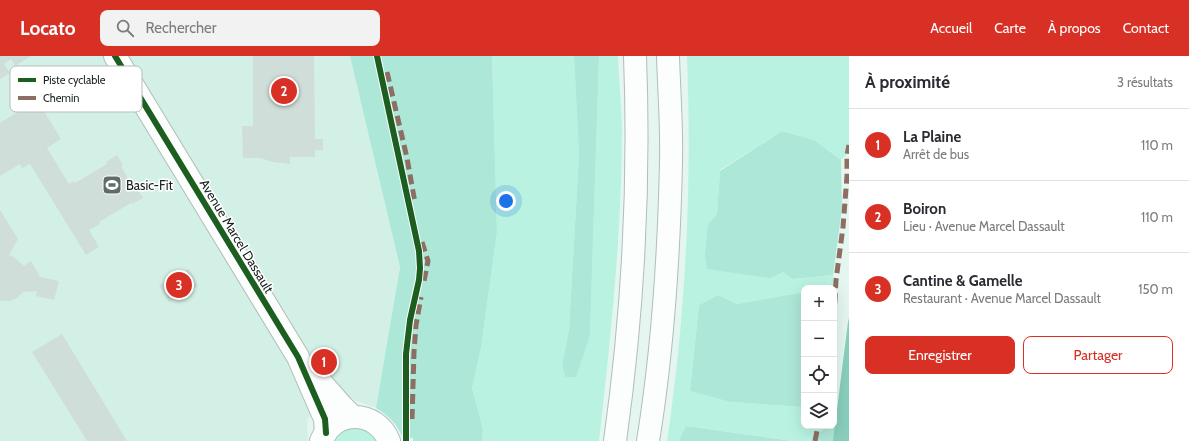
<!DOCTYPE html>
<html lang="fr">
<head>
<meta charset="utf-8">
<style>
	body { margin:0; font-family:Cabin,sans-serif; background:#f2f2f3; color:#2b2b33 }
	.controls { position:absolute; right:12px; bottom:12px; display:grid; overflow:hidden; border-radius:8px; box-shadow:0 4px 16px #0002 }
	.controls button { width:36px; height:36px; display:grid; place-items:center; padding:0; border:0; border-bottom:1px solid #e1e1e2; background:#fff; color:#2b2b33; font:20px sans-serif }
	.you { position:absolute; left:506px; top:145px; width:14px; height:14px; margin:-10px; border:3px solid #fff; border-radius:50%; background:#1a73e8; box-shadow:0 0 0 6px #1a73e833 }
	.badge { display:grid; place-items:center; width:26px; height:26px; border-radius:50%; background:#d93025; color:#fff; font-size:13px; font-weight:700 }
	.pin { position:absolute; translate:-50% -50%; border:2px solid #fff; box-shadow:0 1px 4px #0006 }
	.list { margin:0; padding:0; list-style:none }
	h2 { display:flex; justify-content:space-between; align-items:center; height:52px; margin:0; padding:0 16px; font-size:17px }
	h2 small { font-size:13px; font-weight:400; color:#7c7c81 }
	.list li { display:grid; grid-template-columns:26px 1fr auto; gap:12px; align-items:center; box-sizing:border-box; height:72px; padding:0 16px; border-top:1px solid #e1e1e2 }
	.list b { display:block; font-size:15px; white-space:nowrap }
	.list p { margin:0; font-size:13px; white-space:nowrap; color:#7c7c81 }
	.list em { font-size:13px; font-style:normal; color:#7c7c81 }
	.actions { display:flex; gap:8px; padding:12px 16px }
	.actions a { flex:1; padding:9px 0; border:1px solid #d93025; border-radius:8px; text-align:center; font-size:14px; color:#d93025 }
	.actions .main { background:#d93025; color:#fff }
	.icon { flex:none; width:22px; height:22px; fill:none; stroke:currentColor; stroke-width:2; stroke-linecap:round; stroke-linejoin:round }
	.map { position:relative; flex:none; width:849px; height:385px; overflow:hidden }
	header { display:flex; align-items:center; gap:24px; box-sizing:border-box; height:56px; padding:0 20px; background:#d93025; color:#fff }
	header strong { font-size:19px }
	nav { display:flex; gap:22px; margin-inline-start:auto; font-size:14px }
	.search { width:280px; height:36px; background:#f2f2f3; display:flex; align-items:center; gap:10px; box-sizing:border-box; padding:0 14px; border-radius:8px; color:#7c7c81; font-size:15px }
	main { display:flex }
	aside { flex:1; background:#fff }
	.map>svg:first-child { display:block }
	.built { fill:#d3f0e6 }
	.green { fill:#baf2e2 }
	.forest { fill:#ade7d7 }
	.water { fill:#89cebc }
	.building { fill:#d0ded9 }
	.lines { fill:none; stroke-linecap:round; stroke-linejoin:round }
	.tertiary-casing { stroke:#b0bdb8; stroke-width:24 }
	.motorway-casing { stroke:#b0bdb8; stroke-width:24 }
	.tertiary { stroke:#fbfefd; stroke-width:22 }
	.motorway { stroke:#fbfefd; stroke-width:22 }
	.quiet { stroke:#8d6e63; stroke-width:5; stroke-dasharray:10 5; stroke-linecap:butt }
	.cycleway-casing { stroke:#fff; stroke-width:8 }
	.cycleway { stroke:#1b5e20; stroke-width:6 }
	.labels { text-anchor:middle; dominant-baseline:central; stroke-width:3; stroke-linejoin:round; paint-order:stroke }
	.poi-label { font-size:13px; fill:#17211e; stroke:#fff; text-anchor:start }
	.street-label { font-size:13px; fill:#17211e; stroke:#fff }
	.key { fill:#fff; stroke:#b9bcbc; stroke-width:1 }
	.key-label { font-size:11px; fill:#17211e }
</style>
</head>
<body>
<header>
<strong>Locato</strong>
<div class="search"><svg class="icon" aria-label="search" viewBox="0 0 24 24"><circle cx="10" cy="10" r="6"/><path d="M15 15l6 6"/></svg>Rechercher</div>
<nav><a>Accueil</a><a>Carte</a><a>À propos</a><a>Contact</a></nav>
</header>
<main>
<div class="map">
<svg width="849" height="385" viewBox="0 0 849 385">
	<rect width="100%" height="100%" fill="#e5f6f0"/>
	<polygon class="built" points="0,0 350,0 400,211 376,352 354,344 345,337 307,363 308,385 0,385"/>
	<g class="green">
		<path d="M492,0H574L579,99L569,273L562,310L567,321L590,279L599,0H618C619,23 621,47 622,70C622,175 611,280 599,385H482L483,373L472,332L481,292L497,176Z"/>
		<path d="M687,0H849V96L841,104L814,84L782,75L720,114L717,158L708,170L794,223L833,219V232H804V237H799L737,248L718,239L699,249L690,335L730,346L804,351V370H827L811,385H793L687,370L679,385H667C686,257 692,129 687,0Z"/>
		<polygon points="359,367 383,385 331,385 336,376"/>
	</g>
	<g class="forest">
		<path d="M350,0H492L497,176L481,292L472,332L483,373L482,385H413V382L402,380C395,366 389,360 376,352L400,211Z"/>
		<polygon points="574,0 599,0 590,279 576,321 566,321 562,310 569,273 579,99"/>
		<polygon points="782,75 814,84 841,104 842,152 833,219 793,223 783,216 770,222 707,213 705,199 708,169 717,158 720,115"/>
		<polygon points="799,237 804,237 804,351 730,346 690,335 699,249 718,239 737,248"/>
		<polygon points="848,350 847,385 811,385 827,370 834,370 834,355"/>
		<polygon points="686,370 793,385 679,385"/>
	</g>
	<polygon class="water" points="849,262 849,385 833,385 848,266"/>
	<g class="building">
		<polygon points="0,0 31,0 15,10 11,3 4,8 10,17 0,23"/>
		<polygon points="253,0 314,0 315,83 323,83 323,94 315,94 315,101 290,101 290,108 272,106 261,102 243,102 242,70 253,70"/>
		<polygon points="37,44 61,83 47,92 69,128 74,125 75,127 107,108 106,106 117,99 123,109 121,110 134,133 136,131 143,142 132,148 131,147 99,166 100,168 89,174 99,191 86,199 30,108 22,112 20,108 0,120 0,67"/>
		<polygon points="0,154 18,183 9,199 15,202 24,210 31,205 40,221 59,225 54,244 36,240 37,235 23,236 17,242 10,245 0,245"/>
		<polygon points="189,213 198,230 169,246 159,229"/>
		<polygon points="62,278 127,385 87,385 32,296"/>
	</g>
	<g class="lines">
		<defs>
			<g id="tertiary">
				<polyline points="115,0 298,301 325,363 326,377"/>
				<polyline points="312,316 341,349 353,361"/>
				<path d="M321,385C334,353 376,353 389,385"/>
			</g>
			<g id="motorway">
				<path d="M615,385C633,257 640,129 635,0"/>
				<path d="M648,385C663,293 669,199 671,106C672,71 669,35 668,0"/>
			</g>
		</defs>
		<use href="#tertiary" class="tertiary-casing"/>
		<use href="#motorway" class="motorway-casing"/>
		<use href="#tertiary" class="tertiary"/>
		<use href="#motorway" class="motorway"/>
		<g class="quiet">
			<polyline points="387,16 407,102 415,147"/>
			<polyline points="422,186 428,205 424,225"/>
			<polyline points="834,262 836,224 843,171 847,120 847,99 849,89"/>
			<polyline points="412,363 414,296 416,269 421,241"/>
			<polyline points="815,385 818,370"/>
		</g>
		<defs>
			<g id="cycleway">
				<polyline points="115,0 298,301 325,363 326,377"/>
				<polyline points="377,0 419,195 420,212 419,224 410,264 406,298 406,385"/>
			</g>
		</defs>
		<use href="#cycleway" class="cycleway-casing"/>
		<use href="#cycleway" class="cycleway"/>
	</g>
	<defs>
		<symbol id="stadium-square" viewBox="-11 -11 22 22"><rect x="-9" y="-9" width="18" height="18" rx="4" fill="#5f6c68" stroke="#fff"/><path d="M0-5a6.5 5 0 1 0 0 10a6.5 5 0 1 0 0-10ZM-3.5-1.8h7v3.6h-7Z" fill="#fff"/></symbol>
	</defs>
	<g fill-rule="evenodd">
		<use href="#stadium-square" x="101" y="118" width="22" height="22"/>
	</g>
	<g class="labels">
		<g class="poi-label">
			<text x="126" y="129">Basic-Fit</text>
		</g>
		<g class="street-label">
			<text transform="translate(237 180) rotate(59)">Avenue Marcel Dassault</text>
		</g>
	</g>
	<rect x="10" y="10" width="132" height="46" rx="6" class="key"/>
	<rect x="18" y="22" width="18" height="4" fill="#1b5e20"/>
	<rect x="18" y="40" width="18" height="4" fill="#8d6e63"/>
	<g class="key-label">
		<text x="43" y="28">Piste cyclable</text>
		<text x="43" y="46">Chemin</text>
	</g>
</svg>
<div class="controls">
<button>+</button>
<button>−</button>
<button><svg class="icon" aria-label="locate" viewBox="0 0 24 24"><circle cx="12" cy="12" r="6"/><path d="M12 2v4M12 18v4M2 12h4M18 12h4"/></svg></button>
<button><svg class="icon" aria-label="layers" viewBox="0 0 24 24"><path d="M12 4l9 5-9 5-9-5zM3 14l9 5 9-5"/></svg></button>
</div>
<div class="you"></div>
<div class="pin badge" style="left:324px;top:306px">1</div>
<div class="pin badge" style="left:284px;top:35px">2</div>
<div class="pin badge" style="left:179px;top:229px">3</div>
</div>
<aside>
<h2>À proximité<small>3 résultats</small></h2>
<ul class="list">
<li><span class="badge">1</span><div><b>La Plaine</b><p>Arrêt de bus</p></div><em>110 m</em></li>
<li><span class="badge">2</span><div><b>Boiron</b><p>Lieu · Avenue Marcel Dassault</p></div><em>110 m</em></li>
<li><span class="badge">3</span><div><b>Cantine &amp; Gamelle</b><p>Restaurant · Avenue Marcel Dassault</p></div><em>150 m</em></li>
</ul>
<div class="actions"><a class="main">Enregistrer</a><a>Partager</a></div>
</aside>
</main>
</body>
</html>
